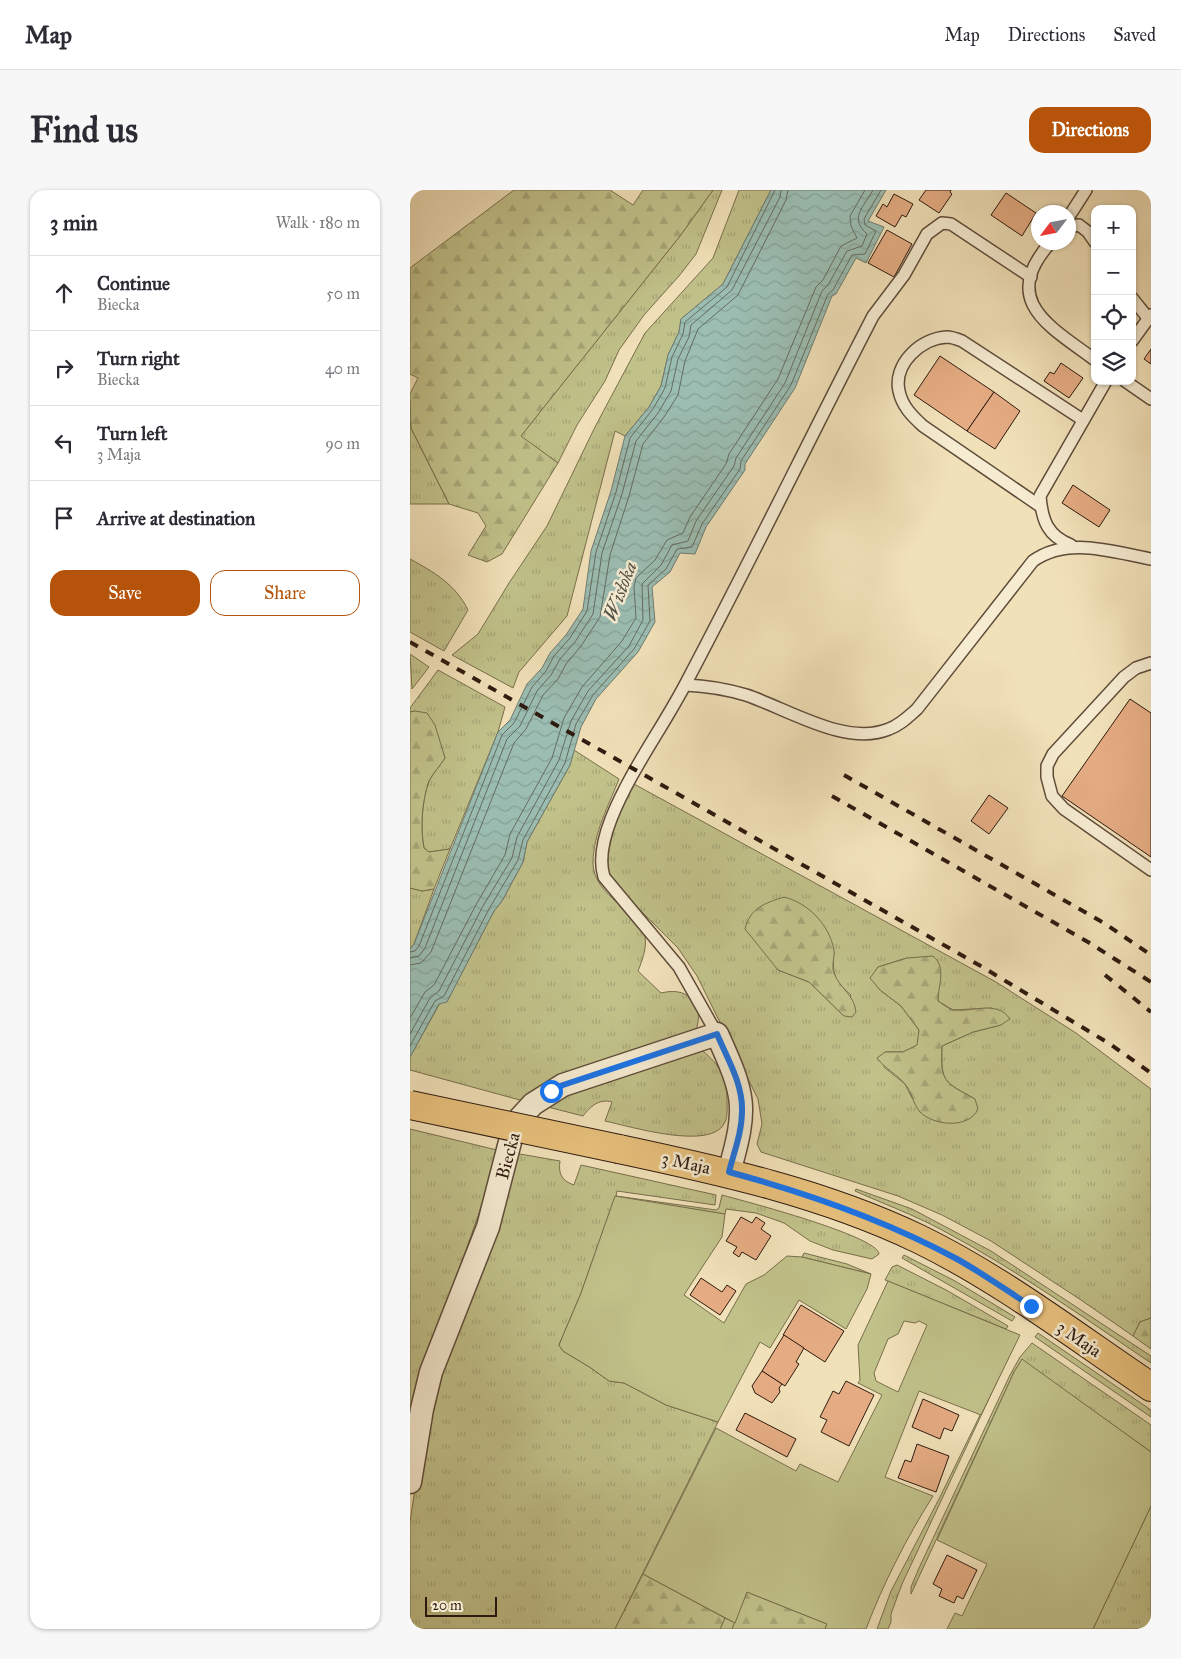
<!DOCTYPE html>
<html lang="en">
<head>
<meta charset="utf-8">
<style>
	body { margin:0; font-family:"IM FELL Great Primer",serif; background:#f7f7f7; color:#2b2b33 }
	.controls { position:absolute; right:15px; top:15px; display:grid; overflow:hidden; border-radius:10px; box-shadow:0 1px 4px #0004 }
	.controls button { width:45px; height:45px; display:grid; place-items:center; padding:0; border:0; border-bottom:1px solid #e1e1e2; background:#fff; color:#2b2b33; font:25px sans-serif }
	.compass { position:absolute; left:621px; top:15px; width:45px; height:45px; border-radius:50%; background:#fff; box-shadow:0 1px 4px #0004; rotate:238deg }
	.scale { position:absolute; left:15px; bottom:12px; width:72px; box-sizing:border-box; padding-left:5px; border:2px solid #2e1a0f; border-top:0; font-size:14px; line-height:18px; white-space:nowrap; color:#2e1a0f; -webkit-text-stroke:4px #f6ecd2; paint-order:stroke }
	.stop { position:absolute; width:15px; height:15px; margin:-11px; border:4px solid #1a73e8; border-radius:50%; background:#fff }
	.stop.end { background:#1a73e8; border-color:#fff; box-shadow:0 1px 5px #0008 }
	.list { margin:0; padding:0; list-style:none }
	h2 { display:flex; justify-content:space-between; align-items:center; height:65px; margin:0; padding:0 20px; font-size:21px }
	h2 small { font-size:16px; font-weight:400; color:#7c7c81 }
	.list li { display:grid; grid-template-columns:32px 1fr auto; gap:15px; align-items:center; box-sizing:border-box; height:75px; padding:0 20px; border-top:1px solid #e1e1e2 }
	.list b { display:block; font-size:19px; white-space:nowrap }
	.list p { margin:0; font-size:16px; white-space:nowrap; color:#7c7c81 }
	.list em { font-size:16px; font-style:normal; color:#7c7c81 }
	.actions { display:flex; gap:10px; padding:15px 20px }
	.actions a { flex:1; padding:11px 0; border:1px solid #b45309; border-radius:15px; text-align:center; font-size:18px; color:#b45309 }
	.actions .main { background:#b45309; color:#fff }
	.icon { flex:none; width:28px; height:28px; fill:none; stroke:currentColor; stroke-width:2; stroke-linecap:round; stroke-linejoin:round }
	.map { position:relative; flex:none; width:741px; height:1439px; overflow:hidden; border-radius:15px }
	header { display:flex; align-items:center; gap:30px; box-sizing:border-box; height:70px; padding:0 25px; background:#fff; border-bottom:1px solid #e1e1e2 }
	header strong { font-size:24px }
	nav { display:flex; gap:28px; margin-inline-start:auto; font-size:18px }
	.intro { display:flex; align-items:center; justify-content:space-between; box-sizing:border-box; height:120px; padding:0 30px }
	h1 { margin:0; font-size:35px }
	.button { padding:12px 22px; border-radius:15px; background:#b45309; color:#fff; font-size:18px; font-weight:700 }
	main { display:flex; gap:30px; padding:0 30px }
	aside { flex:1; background:#fff; border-radius:15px; box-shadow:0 1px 4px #0004 }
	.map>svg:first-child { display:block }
	.grass { fill:url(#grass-tufts); stroke:#786e4c; fill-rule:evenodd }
	.forest { fill:url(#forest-firs); stroke:#786e4c }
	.garden { fill:#c1c18a; stroke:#786e4c; fill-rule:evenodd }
	.water { fill:url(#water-waves); stroke:#6f7c71 }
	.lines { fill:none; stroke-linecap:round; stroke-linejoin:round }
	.shore { stroke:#646c60; stroke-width:1 }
	.building { fill:#e5ac83; stroke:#2e1a0f }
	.service-casing { stroke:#5f4c3a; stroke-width:14 }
	.minor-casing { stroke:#5f4c3a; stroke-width:25 }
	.primary-casing { stroke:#2e1a0f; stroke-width:30 }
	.service { stroke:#f6ecd2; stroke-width:11 }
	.minor { stroke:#f6ecd2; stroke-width:22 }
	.primary { stroke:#e8c07c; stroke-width:28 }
	.rail { stroke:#2e1a0f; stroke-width:4; stroke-dasharray:9 9; stroke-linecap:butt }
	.primary-bridge-casing { stroke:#2e1a0f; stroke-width:30; stroke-linecap:butt }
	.primary-bridge { stroke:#e8c07c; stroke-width:28 }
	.route { stroke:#1a73e8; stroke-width:6 }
	.labels { text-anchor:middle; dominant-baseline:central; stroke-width:5; stroke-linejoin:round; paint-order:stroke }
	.street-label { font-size:18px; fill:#2e1a0f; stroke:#f6ecd2 }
	.water-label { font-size:19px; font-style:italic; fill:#545348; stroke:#f6ecd2 }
</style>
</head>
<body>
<header>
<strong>Map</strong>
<nav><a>Map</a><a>Directions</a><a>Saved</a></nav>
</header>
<div class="intro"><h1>Find us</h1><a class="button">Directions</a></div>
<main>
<aside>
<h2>3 min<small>Walk · 180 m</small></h2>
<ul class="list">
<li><svg class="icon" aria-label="ahead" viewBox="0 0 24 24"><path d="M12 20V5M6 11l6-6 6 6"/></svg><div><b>Continue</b><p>Biecka</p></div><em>50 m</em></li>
<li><svg class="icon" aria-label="right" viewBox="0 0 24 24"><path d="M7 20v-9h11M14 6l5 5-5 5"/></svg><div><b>Turn right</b><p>Biecka</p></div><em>40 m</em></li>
<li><svg class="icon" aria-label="left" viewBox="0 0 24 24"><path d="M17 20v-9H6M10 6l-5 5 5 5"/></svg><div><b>Turn left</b><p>3 Maja</p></div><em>90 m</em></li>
<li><svg class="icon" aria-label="arrive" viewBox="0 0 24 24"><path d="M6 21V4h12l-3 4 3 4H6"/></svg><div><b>Arrive at destination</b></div></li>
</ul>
<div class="actions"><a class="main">Save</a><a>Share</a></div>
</aside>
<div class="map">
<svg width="741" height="1439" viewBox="0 0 741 1439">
	<defs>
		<pattern id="grass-tufts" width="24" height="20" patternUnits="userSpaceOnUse" patternTransform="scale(1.25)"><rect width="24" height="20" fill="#c1c18a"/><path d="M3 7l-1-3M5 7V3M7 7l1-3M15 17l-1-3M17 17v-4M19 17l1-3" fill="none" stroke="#a6a576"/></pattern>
		<pattern id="forest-firs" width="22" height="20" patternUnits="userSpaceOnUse" patternTransform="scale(1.25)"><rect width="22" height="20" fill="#c1c18a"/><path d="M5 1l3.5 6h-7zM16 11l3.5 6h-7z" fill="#a6a576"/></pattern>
		<pattern id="water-waves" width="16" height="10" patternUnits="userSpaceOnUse" patternTransform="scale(1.25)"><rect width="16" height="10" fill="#9bbdb2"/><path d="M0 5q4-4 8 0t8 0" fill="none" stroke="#86a298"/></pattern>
	</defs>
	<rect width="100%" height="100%" fill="#f1e1b9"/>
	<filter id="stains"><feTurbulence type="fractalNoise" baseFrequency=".004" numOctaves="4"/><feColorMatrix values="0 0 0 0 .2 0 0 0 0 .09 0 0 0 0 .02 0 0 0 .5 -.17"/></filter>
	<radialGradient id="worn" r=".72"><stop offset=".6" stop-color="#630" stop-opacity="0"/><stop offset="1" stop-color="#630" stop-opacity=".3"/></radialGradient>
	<g class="grass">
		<polygon points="303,0 312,0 286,64 269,86 234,125 209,160 195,191 167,235 148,273 110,247 270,46"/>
		<polygon points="329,0 361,0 313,94 271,129 269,142 258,165 251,196 239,217 215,246 205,241 157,426 109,482 103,498 42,465 68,444 99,393 137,336 185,237 235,143 303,68"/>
		<polygon points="0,230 1,238 39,314 0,314"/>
		<path d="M0,369C24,382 46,395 58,420L34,461L0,442Z"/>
		<polygon points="0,464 19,477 2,499"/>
		<path d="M28,480L95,517L88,542L40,659L19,662L14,658C10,638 12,610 19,591C23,583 30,576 35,568L30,554L5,521L0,522V518Z"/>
		<path d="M164,560L209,589C199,615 183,644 183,673C183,706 231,722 235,747C237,758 232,771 228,781L251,803C283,795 297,820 283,847L117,912L0,880V867L30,813L37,811L84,721L92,711L113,672L117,652L160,575Z"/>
		<path d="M224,594L586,792L666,843L741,899V1128L730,1132L723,1146L671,1110L581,1051L532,1025L488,1006L351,962L347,954L352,934L348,909L287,786L268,758L206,696L197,680L199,659L205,634L213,613ZM424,762C422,784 424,791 441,805L434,826L399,792L368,780L361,769ZM497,768L528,801V811L543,820L582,818L591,835L563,842L532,856C531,893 533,891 565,909L502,908L495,894L474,877L475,862H493L508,855L509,840L491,816L470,800L461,788L468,777Z"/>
		<polygon points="0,698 12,701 24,699 4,754 0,759"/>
		<path d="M289,858C307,872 317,885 317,909C317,915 318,927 315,932C303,962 219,936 195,931L202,912C189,908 180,917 173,926L130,915Z"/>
		<polygon points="0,939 91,961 16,1173 0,1245"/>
		<path d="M104,963L150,971C148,984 152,991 164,995L171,975L306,1005L305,1015L207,1001L206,1006L306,1020L309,1018L312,1005C334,1011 468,1046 469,1064L462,1069L423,1060L400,1051L374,1033L346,1023L316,1019L315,1024L205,1007L171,1103L149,1155L153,1161L181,1178L199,1191L214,1193L256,1215L308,1232L205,1439H0V1332L15,1232Z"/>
		<path d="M446,999L502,1019L581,1061L741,1166V1173C673,1127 605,1079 532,1040C504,1025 474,1014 445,1001Z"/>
		<polygon points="394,1063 437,1074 461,1084 392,1067"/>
		<polygon points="494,1065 545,1091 605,1127 602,1131 492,1068"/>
		<polygon points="487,1075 538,1101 598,1136 596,1139 475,1090 482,1077"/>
		<polygon points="628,1143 741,1220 741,1227 625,1147"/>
		<polygon points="622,1153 741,1235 741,1262 612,1170 604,1182 501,1404 501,1397 509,1378 600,1185 610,1167"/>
		<polygon points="599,1166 492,1394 481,1424 481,1432 478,1439 467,1439 481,1401 529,1309"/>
		<polygon points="741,1316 741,1439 683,1439"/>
		<polygon points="315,1428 325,1433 322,1439 310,1439"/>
	</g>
	<g class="forest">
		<polygon points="104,0 200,0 223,15 233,0 303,0 270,46 111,246 148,273 92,364 77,372 58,365 76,336 68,323 39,314 1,238 0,204 8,188 0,184 0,78"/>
		<path d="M5,521L17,523L25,535L35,568C30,576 23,583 19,591C12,610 10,638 14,658L19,662L40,659L24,699L12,701L0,698V522Z"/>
		<path d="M374,707C398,713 419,734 424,760C425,767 421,776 424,783C430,799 444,804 446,822L442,827L434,826L399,792L368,780L335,739C340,718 355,713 374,707Z"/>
		<path d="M523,766C537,778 528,795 528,811C533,814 539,820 545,820C564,822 587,810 600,829L591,835L563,842L532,856C530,892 534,892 565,909L568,919C559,939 524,936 510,922C503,914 502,902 495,894C487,884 475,879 467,868L475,862H493L507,855L509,840L491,816L470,800L460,788L468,777L497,768Z"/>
		<polygon points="741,1128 741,1159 723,1146 730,1132"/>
		<polygon points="233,1384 315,1428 310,1439 205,1439"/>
		<polygon points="337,1402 417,1434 415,1439 322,1439"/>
	</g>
	<g class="garden">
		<polygon points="205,1006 315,1024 312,1047 274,1105 314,1133 336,1094 354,1085 377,1066 392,1067 461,1084 457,1099 436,1139 389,1110 360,1158 350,1152 308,1232 256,1215 214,1193 199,1191 181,1178 153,1161 149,1155 171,1103"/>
		<path d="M478,1091L610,1145L571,1225L509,1201L475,1287L523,1306C496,1349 474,1392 456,1439H415L417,1434L337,1402L325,1433L233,1384L306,1238L386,1281L390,1274L428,1292L472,1205L448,1193L450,1190L448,1155ZM494,1131L505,1133L509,1131L517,1135L488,1202L466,1191L464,1183L478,1149L488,1144Z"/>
		<polygon points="612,1169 741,1262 741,1316 683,1439 537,1439 545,1423 552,1426 577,1374 527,1350 604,1182"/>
	</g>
	<polygon class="water" points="361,0 476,0 458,31 474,37 456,73 446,68 426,104 422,106 385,198 335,274 335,280 296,337 285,364 270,363 260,382 242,397 245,432 228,462 186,509 171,537 160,575 117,652 113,672 92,711 84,721 37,812 29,814 0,867 0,759 4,754 88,542 100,530 117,494 132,478 140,463 156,445 173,419 181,361 201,301 215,246 239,217 251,196 258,165 269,142 271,129 313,94"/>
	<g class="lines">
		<g class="shore">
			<polyline points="0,762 5,761 9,756 92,545 104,533 122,497 136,481 144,466 160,448 177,421 186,362 206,302 220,248 243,219 255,198 262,167 273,144 275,132 317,97 365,0"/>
			<polyline points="0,768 9,766 15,758 97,549 110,536 127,501 141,485 150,469 165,452 183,424 192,363 212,304 226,251 248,223 261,201 268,169 279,147 281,135 322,100 370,7 371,0"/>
			<polyline points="0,775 11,773 21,762 104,553 116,539 133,505 148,489 156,474 171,456 190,427 200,365 219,306 233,254 254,227 268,205 275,171 288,139 328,105 376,10 378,0"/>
			<polyline points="0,828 15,802 24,795 67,713 95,665 100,644 142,568 154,528 172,497 212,451 226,428 224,397 226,388 245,370 257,350 273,343 280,327 316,274 319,264 368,189 406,97 413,90 431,56 447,48 441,36 440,26 455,0"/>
			<path d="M0,844L20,808L29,801L73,716L102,668L107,647L149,570L161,531L178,501L219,456L233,430L232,394L251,375L262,355L278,351L286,331L324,276L326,268L375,193L412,101L418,95L437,61L452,56L457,44C439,28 453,18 463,0"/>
			<polyline points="0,856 25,811 34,806 79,719 108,670 113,650 155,573 166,534 183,505 224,459 240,431 238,395 256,379 267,359 282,357 292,334 330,279 331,271 381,195 418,104 423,100 442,65 455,64 466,41 455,35 454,29 471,0"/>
		</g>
	</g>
	<g class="building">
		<polygon points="516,0 541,0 540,2 542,4 529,23 509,10"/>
		<polygon points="596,3 626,23 612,46 581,25"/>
		<polygon points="484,4 503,14 496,27 492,25 485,37 466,26 473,14 477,17"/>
		<polygon points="477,40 502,54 484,87 458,73"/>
		<polygon points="741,159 741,174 734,169"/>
		<polygon points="530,166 584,202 557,241 504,205"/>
		<polygon points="651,173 673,188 659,208 634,191 640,182 644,184"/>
		<polygon points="584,202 610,221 585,259 557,241"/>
		<polygon points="663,295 700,320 689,337 652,313"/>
		<polygon points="720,509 741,523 741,667 652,606"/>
		<polygon points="579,605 598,618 579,644 561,631"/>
		<polygon points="331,1027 342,1033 346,1027 355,1033 351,1039 361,1046 346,1070 332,1062 329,1067 323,1063 327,1057 316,1051"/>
		<polygon points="291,1088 312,1102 317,1095 326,1101 310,1125 280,1105"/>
		<polygon points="391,1115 434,1141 415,1172 373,1145"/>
		<polygon points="374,1145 394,1158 386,1172 389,1174 375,1196 352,1181"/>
		<polygon points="352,1181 372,1194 369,1198 370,1202 362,1213 345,1203 342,1196"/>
		<polygon points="436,1191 464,1205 439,1256 411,1242 417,1230 410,1227 423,1201 429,1204"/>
		<polygon points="513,1209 549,1225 542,1241 534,1238 530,1249 502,1237"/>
		<polygon points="335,1223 386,1249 377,1267 326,1240"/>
		<polygon points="507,1254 539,1266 526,1302 488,1288 495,1270 501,1272"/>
		<polygon points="537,1365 567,1380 553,1409 547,1406 544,1413 529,1406 532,1399 523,1394"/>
	</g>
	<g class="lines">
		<defs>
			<g id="service">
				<polyline points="658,28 676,0"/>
				<polyline points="658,37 669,35 678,42 685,52"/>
				<path d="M641,52C588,111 641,137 685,170"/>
				<polyline points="722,108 738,128"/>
				<polyline points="722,151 741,125"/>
				<polyline points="715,191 741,209"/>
				<path d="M630,316L513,236C502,226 492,216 489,201C483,174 511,148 537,147C542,147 547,149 552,151L673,230"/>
				<path d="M661,355C638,346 632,331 630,306L696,191"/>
				<polyline points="741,473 726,478 714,487 643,564 637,576 637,587 642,606 654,619 741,680"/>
				<path d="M276,495C297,496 316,499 336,505C378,519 436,557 479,539C490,535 498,527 507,519L623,371C658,346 702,362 741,369"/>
				<path d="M307,844L269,777L194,687C188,668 194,647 201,629C220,581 252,539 276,493C340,372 400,248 463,126L494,85L517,44L532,33L541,34L621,87"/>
			</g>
			<path id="minor" d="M0,1292L12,1219L21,1182L78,1037L101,948L110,928L123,914L153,895L307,844C335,906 338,916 319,982"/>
			<path id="primary" d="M209,959C312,981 413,1003 509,1049C591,1089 665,1146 741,1197"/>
		</defs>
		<use href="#service" class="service-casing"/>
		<use href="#minor" class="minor-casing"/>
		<use href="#primary" class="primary-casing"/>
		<use href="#service" class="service"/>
		<use href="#minor" class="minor"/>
		<use href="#primary" class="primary"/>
		<g class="rail">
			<polyline points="0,452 569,775 700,854 741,883"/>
			<polyline points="434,585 694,733 741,765"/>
			<polyline points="422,606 678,752 741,792"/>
			<polyline points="695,785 741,822"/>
		</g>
		<defs>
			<polyline id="primary-bridge" points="0,915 209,959"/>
		</defs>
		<use href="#primary-bridge" class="primary-bridge-casing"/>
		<use href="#primary-bridge" class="primary-bridge"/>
	</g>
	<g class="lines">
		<path class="route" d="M141,901L153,895L307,844C317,868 333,894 332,921C332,942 324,962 319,982C397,1003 475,1030 547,1069C572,1083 596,1100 621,1116"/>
	</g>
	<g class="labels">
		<g class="street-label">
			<text transform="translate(98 966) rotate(-75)">Biecka</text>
			<text transform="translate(276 973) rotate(12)">3 Maja</text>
			<text transform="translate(669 1149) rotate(34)">3 Maja</text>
		</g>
		<g class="water-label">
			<text transform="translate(210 401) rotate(-69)">Wisłoka</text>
		</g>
	</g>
	<rect width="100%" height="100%" filter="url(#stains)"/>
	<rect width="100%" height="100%" fill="url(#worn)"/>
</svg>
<div class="controls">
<button>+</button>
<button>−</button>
<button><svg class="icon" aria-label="locate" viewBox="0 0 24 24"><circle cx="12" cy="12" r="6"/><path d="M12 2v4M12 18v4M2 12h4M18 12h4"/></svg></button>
<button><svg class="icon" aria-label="layers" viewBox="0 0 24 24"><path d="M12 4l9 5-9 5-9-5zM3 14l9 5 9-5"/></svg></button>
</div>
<svg class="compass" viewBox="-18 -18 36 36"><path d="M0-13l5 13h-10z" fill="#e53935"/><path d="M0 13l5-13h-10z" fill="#7c7c81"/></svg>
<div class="scale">20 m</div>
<div class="stop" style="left:141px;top:901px"></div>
<div class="stop end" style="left:621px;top:1116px"></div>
</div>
</main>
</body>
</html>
